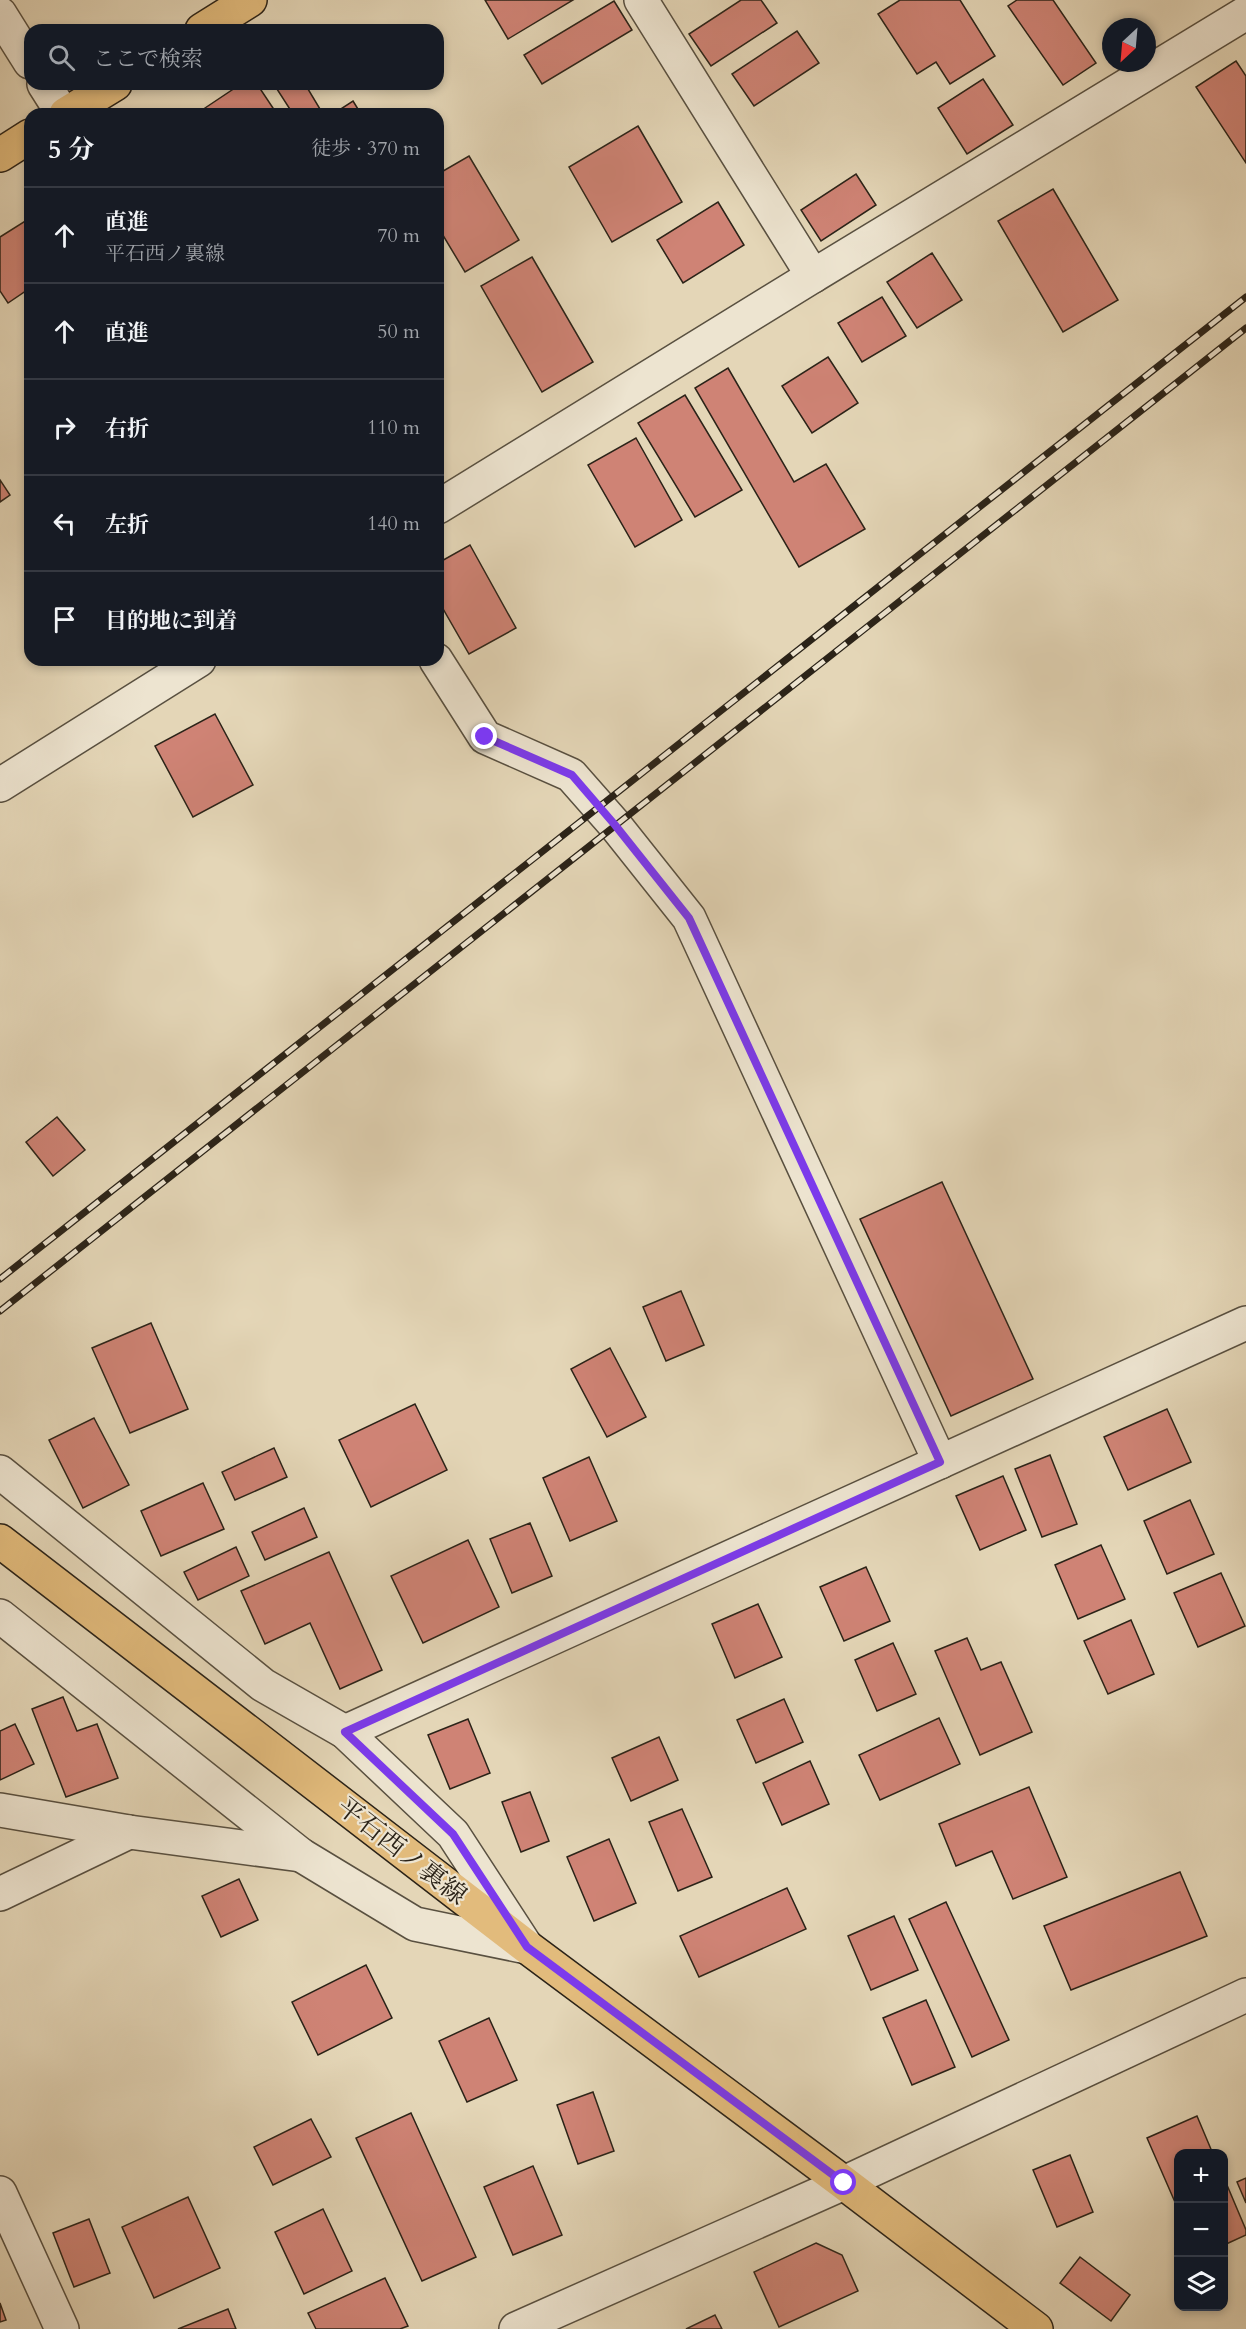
<!DOCTYPE html>
<html lang="ja">
<head>
<meta charset="utf-8">
<style>
	body { margin:0; font-family:Cardo,"Noto Serif JP",serif; background:#242831; color:#f1f3f6 }
	.controls { position:absolute; right:18px; bottom:18px; display:grid; overflow:hidden; border-radius:12px; box-shadow:0 3px 9px #0003 }
	.controls button { width:54px; height:54px; display:grid; place-items:center; padding:0; border:0; border-bottom:2px solid #363941; background:#171b24; color:#f1f3f6; font:30px sans-serif }
	.compass { position:absolute; left:1102px; top:18px; width:54px; height:54px; border-radius:50%; background:#171b24; box-shadow:0 3px 9px #0003; rotate:206deg }
	.stop { position:absolute; width:18px; height:18px; margin:-14px; border:4px solid #7c3aed; border-radius:50%; background:#fff }
	.stop.end { background:#7c3aed; border-color:#fff; box-shadow:0 2px 6px #0008 }
	.list { margin:0; padding:0; list-style:none }
	h2 { display:flex; justify-content:space-between; align-items:center; height:78px; margin:0; padding:0 24px; font-size:26px }
	h2 small { font-size:20px; font-weight:400; color:#9ea1a6 }
	.list li { display:grid; grid-template-columns:39px 1fr auto; gap:18px; align-items:center; box-sizing:border-box; height:96px; padding:0 24px; border-top:2px solid #363941 }
	.list b { display:block; font-size:22px; white-space:nowrap }
	.list p { margin:0; font-size:20px; white-space:nowrap; color:#9ea1a6 }
	.list em { font-size:20px; font-style:normal; color:#9ea1a6 }
	.icon { flex:none; width:33px; height:33px; fill:none; stroke:currentColor; stroke-width:2; stroke-linecap:round; stroke-linejoin:round }
	.map { position:relative; flex:none; width:1246px; height:2329px; overflow:hidden }
	.search { position:absolute; background:#171b24; box-shadow:0 3px 9px #0003; left:24px; top:24px; width:420px; height:66px; display:flex; align-items:center; gap:15px; box-sizing:border-box; padding:0 21px; border-radius:18px; color:#9ea1a6; font-size:22px }
	.panel { position:absolute; background:#171b24; box-shadow:0 3px 9px #0003; left:24px; top:108px; width:420px; height:558px; border-radius:18px }
	.map>svg:first-child { display:block }
	.building { fill:#cf8375; stroke:#2b2318; stroke-width:1.5 }
	.lines { fill:none; stroke-linecap:round; stroke-linejoin:round }
	.minor-casing { stroke:#595040; stroke-width:36 }
	.major-casing { stroke:#2b2318; stroke-width:36 }
	.highway-casing { stroke:#2b2318; stroke-width:36 }
	.minor { stroke:#ede4d0; stroke-width:33 }
	.major { stroke:#e2bb7c; stroke-width:33 }
	.highway { stroke:#e2bb7c; stroke-width:33 }
	.rail-casing { stroke:#2b2318; stroke-width:7 }
	.rail { stroke:#ede4d0; stroke-width:4.5; stroke-dasharray:14; stroke-linecap:butt }
	.route { stroke:#7c3aed; stroke-width:8 }
	.labels { text-anchor:middle; dominant-baseline:central; stroke-width:4.5; stroke-linejoin:round; paint-order:stroke }
	.street-label { font-size:26px; fill:#2b2318; stroke:#ede4d0 }
</style>
</head>
<body>
<div class="map">
<svg width="1246" height="2329" viewBox="0 0 1246 2329">
	<rect width="100%" height="100%" fill="#e4d6b7"/>
	<filter id="stains"><feTurbulence type="fractalNoise" baseFrequency=".00333" numOctaves="4"/><feColorMatrix values="0 0 0 0 .2 0 0 0 0 .09 0 0 0 0 .02 0 0 0 .5 -.17"/></filter>
	<radialGradient id="worn" r=".72"><stop offset=".6" stop-color="#630" stop-opacity="0"/><stop offset="1" stop-color="#630" stop-opacity=".3"/></radialGradient>
	<g class="building">
		<polygon points="485,0 573,0 508,39"/>
		<polygon points="741,0 761,0 777,23 711,66 689,34"/>
		<polygon points="900,0 960,0 995,56 950,84 936,62 917,74 878,14"/>
		<polygon points="1017,0 1053,0 1096,63 1063,85 1008,6"/>
		<polygon points="614,1 632,30 542,84 524,55"/>
		<polygon points="797,31 819,63 754,106 732,74"/>
		<polygon points="1236,61 1246,76 1246,163 1196,87"/>
		<polygon points="983,79 1013,125 967,154 938,108"/>
		<polygon points="241,84 257,84 277,114 201,114 199,112"/>
		<polygon points="278,84 305,84 323,114 293,114 275,86"/>
		<polygon points="353,101 361,114 333,114"/>
		<polygon points="638,126 682,202 612,242 569,167"/>
		<polygon points="469,156 519,240 465,272 438,227 438,174"/>
		<polygon points="856,174 876,205 821,241 801,210"/>
		<polygon points="1053,189 1118,300 1063,332 998,221"/>
		<polygon points="718,202 744,245 683,283 657,240"/>
		<polygon points="30,218 30,288 8,303 0,291 0,237"/>
		<polygon points="932,253 962,300 917,328 887,282"/>
		<polygon points="532,257 593,362 542,392 481,286"/>
		<polygon points="882,297 906,336 862,362 838,323"/>
		<polygon points="828,357 858,403 812,433 782,386"/>
		<polygon points="728,368 794,482 826,464 865,529 799,567 695,388"/>
		<polygon points="685,395 742,490 695,517 638,423"/>
		<polygon points="636,438 682,520 635,547 588,465"/>
		<polygon points="0,480 10,495 0,502"/>
		<polygon points="470,545 516,628 469,654 438,600 438,563"/>
		<polygon points="215,714 253,785 193,817 155,746"/>
		<polygon points="57,1117 85,1150 53,1176 26,1142"/>
		<polygon points="942,1182 1033,1379 951,1416 860,1219"/>
		<polygon points="681,1291 704,1345 666,1361 643,1307"/>
		<polygon points="151,1323 188,1409 130,1433 92,1348"/>
		<polygon points="610,1348 646,1417 607,1437 571,1369"/>
		<polygon points="415,1404 447,1470 371,1507 339,1440"/>
		<polygon points="1167,1409 1191,1462 1128,1490 1104,1437"/>
		<polygon points="94,1418 129,1485 83,1508 49,1440"/>
		<polygon points="274,1448 287,1477 235,1500 222,1472"/>
		<polygon points="1050,1455 1077,1524 1042,1537 1015,1469"/>
		<polygon points="589,1457 617,1521 570,1541 543,1478"/>
		<polygon points="1003,1476 1026,1530 980,1550 956,1496"/>
		<polygon points="203,1483 224,1529 161,1556 141,1511"/>
		<polygon points="1190,1500 1214,1554 1167,1574 1144,1521"/>
		<polygon points="304,1508 317,1537 265,1560 252,1532"/>
		<polygon points="530,1523 552,1576 512,1593 490,1539"/>
		<polygon points="468,1540 499,1607 423,1643 391,1576"/>
		<polygon points="1101,1545 1125,1599 1078,1619 1055,1565"/>
		<polygon points="236,1547 249,1576 198,1600 184,1572"/>
		<polygon points="329,1552 382,1670 340,1689 310,1623 265,1644 241,1591"/>
		<polygon points="866,1567 890,1621 844,1641 820,1587"/>
		<polygon points="1221,1573 1245,1626 1198,1647 1174,1593"/>
		<polygon points="758,1604 782,1657 735,1678 712,1624"/>
		<polygon points="1131,1620 1154,1674 1108,1694 1084,1641"/>
		<polygon points="967,1638 981,1670 1001,1662 1032,1732 980,1755 935,1651"/>
		<polygon points="893,1643 916,1694 877,1711 855,1660"/>
		<polygon points="63,1697 77,1731 97,1724 118,1778 66,1797 32,1709"/>
		<polygon points="784,1699 803,1742 756,1763 737,1720"/>
		<polygon points="939,1718 960,1764 880,1800 859,1755"/>
		<polygon points="468,1719 490,1773 450,1789 428,1735"/>
		<polygon points="15,1724 34,1764 0,1780 0,1731"/>
		<polygon points="659,1737 678,1780 631,1801 612,1758"/>
		<polygon points="810,1761 829,1804 782,1825 763,1783"/>
		<polygon points="1029,1787 1067,1877 1013,1899 992,1851 956,1866 939,1824"/>
		<polygon points="530,1792 549,1841 521,1852 502,1802"/>
		<polygon points="682,1809 712,1877 678,1891 649,1822"/>
		<polygon points="609,1839 636,1903 594,1921 567,1857"/>
		<polygon points="1180,1872 1207,1936 1071,1990 1044,1926"/>
		<polygon points="239,1879 258,1920 221,1937 202,1896"/>
		<polygon points="787,1888 806,1929 699,1977 680,1936"/>
		<polygon points="946,1902 1009,2040 972,2057 909,1919"/>
		<polygon points="894,1916 918,1970 871,1990 848,1936"/>
		<polygon points="366,1965 392,2018 318,2055 292,2002"/>
		<polygon points="926,2000 955,2067 912,2085 883,2018"/>
		<polygon points="489,2018 517,2080 467,2102 439,2041"/>
		<polygon points="593,2092 614,2151 578,2164 557,2105"/>
		<polygon points="411,2113 476,2257 422,2281 356,2138"/>
		<polygon points="1197,2116 1213,2154 1178,2154 1178,2209 1147,2138"/>
		<polygon points="311,2119 331,2157 273,2185 254,2147"/>
		<polygon points="1070,2155 1093,2212 1057,2227 1033,2170"/>
		<polygon points="533,2166 562,2235 513,2255 484,2187"/>
		<polygon points="1224,2178 1246,2230 1246,2235 1224,2245"/>
		<polygon points="1246,2178 1246,2203 1237,2182"/>
		<polygon points="188,2197 220,2268 154,2298 122,2227"/>
		<polygon points="323,2209 352,2271 304,2294 275,2232"/>
		<polygon points="89,2219 110,2273 74,2287 53,2233"/>
		<polygon points="816,2243 842,2255 858,2291 779,2327 754,2272"/>
		<polygon points="1080,2257 1130,2295 1111,2321 1060,2283"/>
		<polygon points="385,2278 408,2326 400,2329 316,2329 308,2313"/>
		<polygon points="0,2303 6,2320 0,2322"/>
		<polygon points="228,2309 236,2329 178,2329"/>
		<polygon points="715,2315 722,2329 686,2329"/>
	</g>
	<g class="lines">
		<defs>
			<g id="minor">
				<polyline points="0,14 30,62"/>
				<polyline points="44,84 63,114"/>
				<polyline points="813,276 1246,13"/>
				<polyline points="438,507 813,276 641,0"/>
				<polyline points="436,660 485,737 571,775 615,825 689,918 940,1462"/>
				<polyline points="0,785 199,660"/>
				<polyline points="0,1472 263,1685 345,1732 453,1834 524,1943"/>
				<polyline points="0,1616 301,1855 415,1924 527,1947"/>
				<polyline points="345,1732 1246,1323"/>
				<polyline points="0,1810 129,1832 301,1855"/>
				<polyline points="0,1894 129,1832"/>
				<polyline points="0,2193 62,2329"/>
				<polyline points="516,2329 844,2183 1246,1995"/>
			</g>
			<polyline id="major" points="0,1541 527,1947 844,2183 1036,2329"/>
			<g id="highway">
				<polyline points="202,30 250,0"/>
				<polyline points="66,114 115,84"/>
				<polyline points="0,155 30,136"/>
			</g>
		</defs>
		<use href="#minor" class="minor-casing"/>
		<use href="#major" class="major-casing"/>
		<use href="#highway" class="highway-casing"/>
		<use href="#minor" class="minor"/>
		<use href="#major" class="major"/>
		<use href="#highway" class="highway"/>
		<defs>
			<g id="rail">
				<polyline points="0,1279 1246,297"/>
				<polyline points="0,1311 1246,328"/>
			</g>
		</defs>
		<use href="#rail" class="rail-casing"/>
		<use href="#rail" class="rail"/>
	</g>
	<g class="lines">
		<polyline class="route" points="485,737 572,775 615,825 689,918 940,1462 345,1732 453,1834 527,1947 844,2183"/>
	</g>
	<g class="labels">
		<g class="street-label">
			<text transform="translate(402 1851) rotate(38)">平石西ノ裏線</text>
		</g>
	</g>
	<rect width="100%" height="100%" filter="url(#stains)"/>
	<rect width="100%" height="100%" fill="url(#worn)"/>
</svg>
<div class="controls">
<button>+</button>
<button>−</button>
<button><svg class="icon" aria-label="layers" viewBox="0 0 24 24"><path d="M12 4l9 5-9 5-9-5zM3 14l9 5 9-5"/></svg></button>
</div>
<svg class="compass" viewBox="-18 -18 36 36"><path d="M0-13l5 13h-10z" fill="#e53935"/><path d="M0 13l5-13h-10z" fill="#9ea1a6"/></svg>
<div class="stop" style="left:844px;top:2183px"></div>
<div class="stop end" style="left:485px;top:737px"></div>
<div class="search"><svg class="icon" aria-label="search" viewBox="0 0 24 24"><circle cx="10" cy="10" r="6"/><path d="M15 15l6 6"/></svg>ここで検索</div>
<section class="panel">
<h2>5 分<small>徒歩 · 370 m</small></h2>
<ul class="list">
<li><svg class="icon" aria-label="ahead" viewBox="0 0 24 24"><path d="M12 20V5M6 11l6-6 6 6"/></svg><div><b>直進</b><p>平石西ノ裏線</p></div><em>70 m</em></li>
<li><svg class="icon" aria-label="ahead" viewBox="0 0 24 24"><path d="M12 20V5M6 11l6-6 6 6"/></svg><div><b>直進</b></div><em>50 m</em></li>
<li><svg class="icon" aria-label="right" viewBox="0 0 24 24"><path d="M7 20v-9h11M14 6l5 5-5 5"/></svg><div><b>右折</b></div><em>110 m</em></li>
<li><svg class="icon" aria-label="left" viewBox="0 0 24 24"><path d="M17 20v-9H6M10 6l-5 5 5 5"/></svg><div><b>左折</b></div><em>140 m</em></li>
<li><svg class="icon" aria-label="arrive" viewBox="0 0 24 24"><path d="M6 21V4h12l-3 4 3 4H6"/></svg><div><b>目的地に到着</b></div></li>
</ul>
</section>
</div>
</body>
</html>
